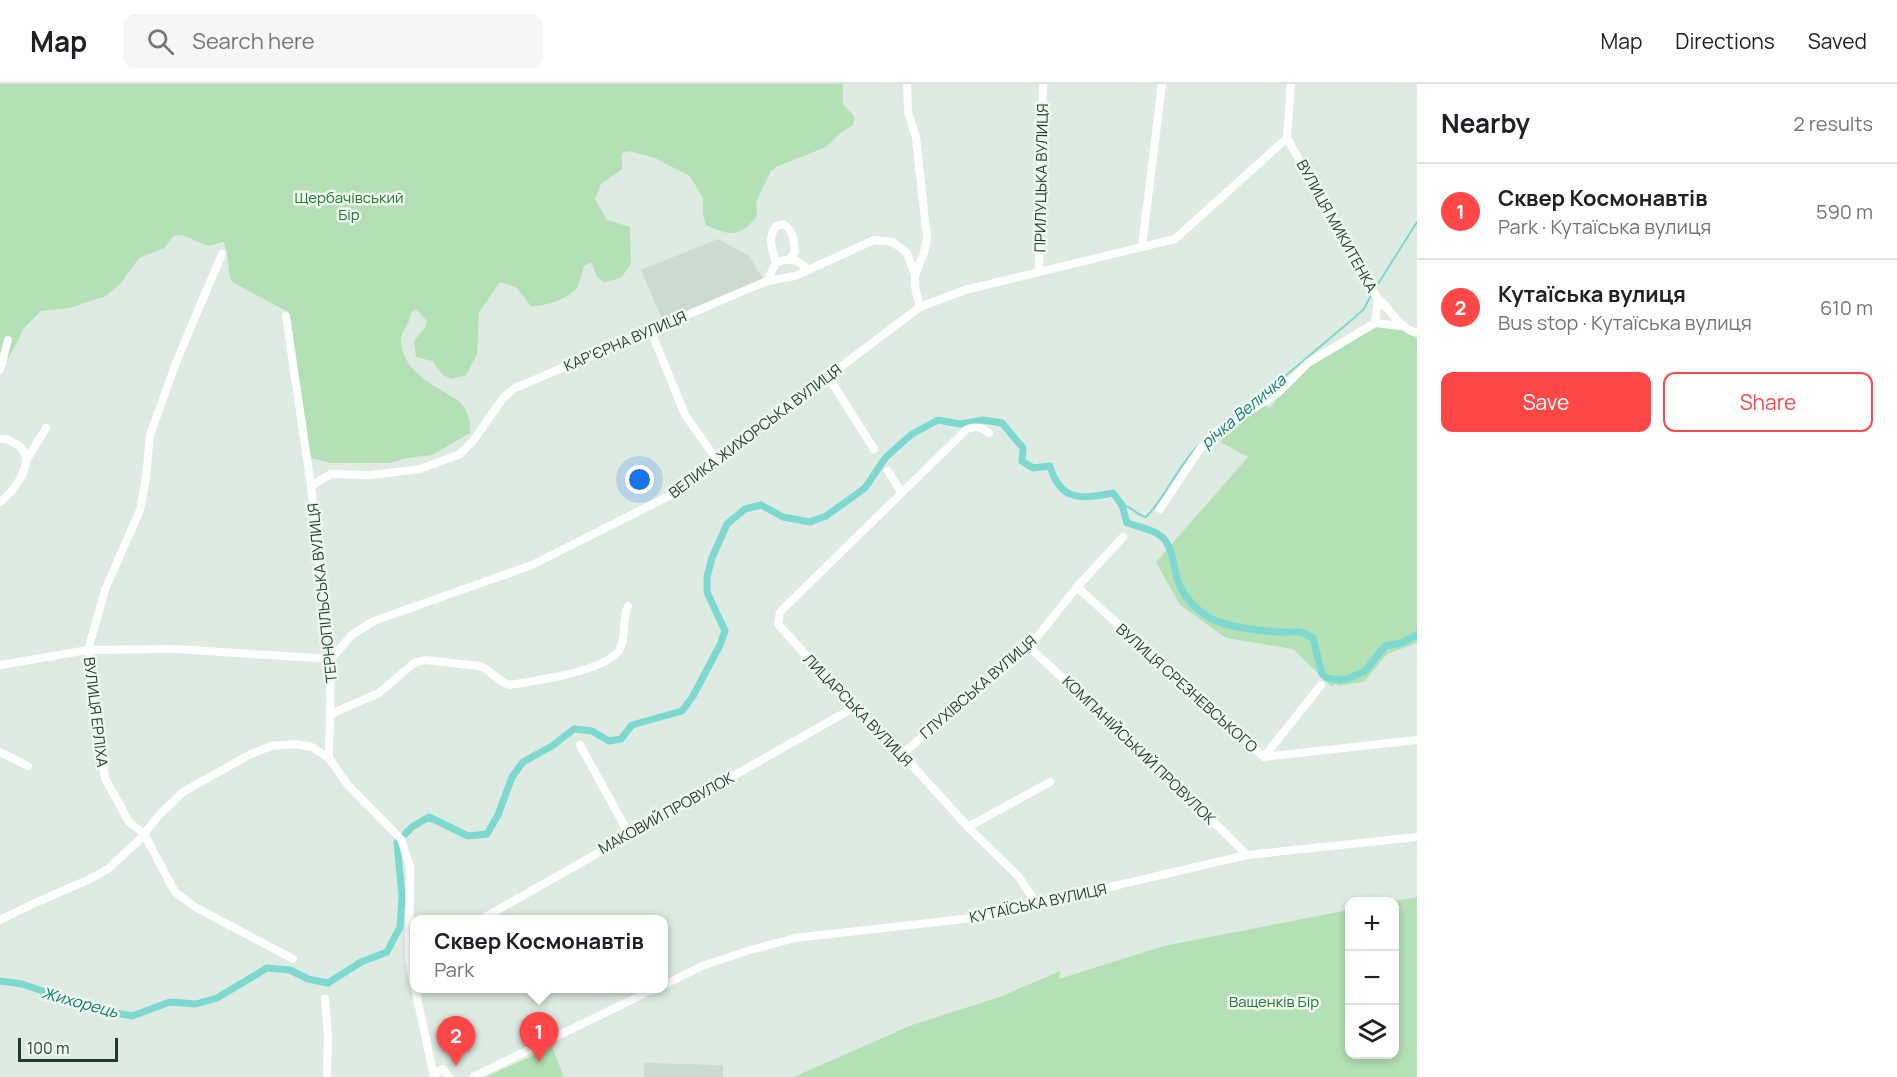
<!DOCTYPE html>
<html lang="en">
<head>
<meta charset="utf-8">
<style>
	body { margin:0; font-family:Manrope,sans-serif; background:#f6f6f6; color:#202124 }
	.controls { position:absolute; right:18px; bottom:18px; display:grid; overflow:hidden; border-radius:12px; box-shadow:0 3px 9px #0003 }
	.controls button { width:54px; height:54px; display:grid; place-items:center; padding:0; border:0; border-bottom:2px solid #e0e0e0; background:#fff; color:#202124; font:30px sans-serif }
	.scale { position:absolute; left:18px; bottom:15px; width:100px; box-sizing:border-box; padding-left:6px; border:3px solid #1d3c2c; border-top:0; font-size:16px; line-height:21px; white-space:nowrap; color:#1d3c2c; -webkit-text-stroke:4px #eef8f0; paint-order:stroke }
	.you { position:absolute; left:640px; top:396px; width:21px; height:21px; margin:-15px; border:4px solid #fff; border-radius:50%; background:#1a73e8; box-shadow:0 0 0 9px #1a73e833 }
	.badge { display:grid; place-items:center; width:39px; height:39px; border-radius:50%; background:#ff4747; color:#fff; font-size:20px; font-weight:700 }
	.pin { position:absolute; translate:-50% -50px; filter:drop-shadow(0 2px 3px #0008) }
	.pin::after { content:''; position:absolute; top:32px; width:21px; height:18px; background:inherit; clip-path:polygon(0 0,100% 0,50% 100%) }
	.popup { position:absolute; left:410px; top:831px; width:258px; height:78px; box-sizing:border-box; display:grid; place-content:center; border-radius:12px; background:#fff; filter:drop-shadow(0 2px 4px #0005); font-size:20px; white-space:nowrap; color:#757577 }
	.popup b { font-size:22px; color:#202124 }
	.popup::after { content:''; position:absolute; left:50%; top:100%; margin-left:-12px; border:12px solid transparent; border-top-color:#fff }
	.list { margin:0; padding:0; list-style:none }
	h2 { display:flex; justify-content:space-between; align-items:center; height:78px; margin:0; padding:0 24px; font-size:26px }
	h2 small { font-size:20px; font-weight:400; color:#757577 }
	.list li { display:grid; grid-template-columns:39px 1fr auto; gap:18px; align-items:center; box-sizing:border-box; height:96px; padding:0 24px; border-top:2px solid #e0e0e0 }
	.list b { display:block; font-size:22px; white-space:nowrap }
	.list p { margin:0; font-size:20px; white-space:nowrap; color:#757577 }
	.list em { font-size:20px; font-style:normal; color:#757577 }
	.actions { display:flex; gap:12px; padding:18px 24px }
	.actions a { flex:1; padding:14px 0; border:2px solid #ff4747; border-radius:12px; text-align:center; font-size:21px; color:#ff4747 }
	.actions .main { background:#ff4747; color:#fff }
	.icon { flex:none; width:33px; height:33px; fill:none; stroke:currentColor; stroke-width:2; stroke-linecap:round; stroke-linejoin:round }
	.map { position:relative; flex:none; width:1417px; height:993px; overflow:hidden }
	header { display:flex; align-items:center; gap:36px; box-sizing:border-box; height:84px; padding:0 30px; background:#fff; border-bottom:2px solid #e0e0e0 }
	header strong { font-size:28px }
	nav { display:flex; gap:33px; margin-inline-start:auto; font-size:21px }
	.search { width:420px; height:54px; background:#f6f6f6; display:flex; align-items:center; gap:15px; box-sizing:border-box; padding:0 21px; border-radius:12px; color:#757577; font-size:22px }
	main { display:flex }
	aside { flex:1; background:#fff }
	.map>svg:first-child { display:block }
	.built { fill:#cbdbd0 }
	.green { fill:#b3e0b4 }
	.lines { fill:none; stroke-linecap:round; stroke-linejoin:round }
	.stream { stroke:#7dd8d0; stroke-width:2 }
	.canal { stroke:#7dd8d0; stroke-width:7 }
	.minor { stroke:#fff; stroke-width:8 }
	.labels { text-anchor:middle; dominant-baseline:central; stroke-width:5; stroke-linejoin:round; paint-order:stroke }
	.street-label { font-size:15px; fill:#1d3c2c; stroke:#eef8f0 }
	.park-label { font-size:15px; fill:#23782f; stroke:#eef8f0 }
	.water-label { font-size:16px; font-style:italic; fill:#117a71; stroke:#eef8f0 }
</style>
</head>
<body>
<header>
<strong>Map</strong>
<div class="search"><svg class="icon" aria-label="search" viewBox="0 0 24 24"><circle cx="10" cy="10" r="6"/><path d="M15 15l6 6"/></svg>Search here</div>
<nav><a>Map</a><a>Directions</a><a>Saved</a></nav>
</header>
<main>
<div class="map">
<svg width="1417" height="993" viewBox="0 0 1417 993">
	<rect width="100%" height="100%" fill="#ddebe2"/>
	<g class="built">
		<polygon points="718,155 749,172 763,195 663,237 641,186"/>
		<polygon points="644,979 723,981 723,993 644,993"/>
	</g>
	<g class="green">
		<path d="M0,0H843V20L854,32L853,41L839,50L826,63L778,82L771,87L756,118L757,132C740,154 730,152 706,141L703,131V114L690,92L655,74L629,67L622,69V85L601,100L595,115L607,136L630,143L631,180L621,194L605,198L597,193L591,178L584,182C582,188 580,200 576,205C565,216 546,222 531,222L516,203L500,198L479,228L477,270L466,291L451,295L443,291L432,277L416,273L414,257L425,244L427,237L416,225L411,228C411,240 400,247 401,258C403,285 428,298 449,311C452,313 458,316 461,319C467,326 472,339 470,349L432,371L407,374L390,379H330L311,374L288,228L232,198C226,185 231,171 223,158L208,162L182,151L174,152L164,164L139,174L120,200L106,212L69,224L41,227L24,244L9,273L0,280Z"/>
		<polygon points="1372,241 1417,248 1417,559 1387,570 1364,598 1337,602 1336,599 1332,603 1293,565 1226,554 1180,521 1156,478 1248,373 1222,359 1220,351 1239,342 1240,335 1263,321 1270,324 1283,306 1308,279"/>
		<polygon points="1417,813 1417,993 794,993 912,941 1000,913 1060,887 1059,895 1164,862 1349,826 1350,970 1394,970 1394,817"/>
		<polygon points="552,963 564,993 486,993"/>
	</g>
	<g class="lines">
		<g class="stream">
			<polyline points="1376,203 1417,138"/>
			<polyline points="1233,333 1259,314 1354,234 1364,225 1370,213"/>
			<path d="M1122,421C1132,422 1136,431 1146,433C1167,412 1177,382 1199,361"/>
		</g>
		<g class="canal">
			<path d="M405,750L412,743L429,733L468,752L487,750L498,731L512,693L523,678L552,662L574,645L592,647L609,657L621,655L632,641L682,627L693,612L720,561L725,547L707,508V493L712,474L727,440L745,425L761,421L783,433L810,438L826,432L865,404L886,373L912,350L938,336L960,340L983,336L1002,339L1023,364L1022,377L1033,384L1050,382C1060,418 1082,415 1113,409L1122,421L1127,439C1139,443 1157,446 1165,456C1175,470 1173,486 1179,500C1185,514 1197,526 1210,534C1230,544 1256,546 1278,548C1296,550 1295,543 1313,554L1322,590L1327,594L1337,596L1347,595L1365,587L1385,562L1401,559L1417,551"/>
			<polyline points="0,897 22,900 100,926 132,932 170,918 196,920 217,914 267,884 290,886 308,895 328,899 361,878 387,868 400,843 402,813 397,758"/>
		</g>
		<g class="minor">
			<polyline points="907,0 908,28 916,53 927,155 924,169 915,191"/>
			<path d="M1287,54L1378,215C1392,226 1398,244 1417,249"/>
			<polyline points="1142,163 1162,0"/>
			<polyline points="222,170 177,276 150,351 146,394 140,426 105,506 88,566 105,694 129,738 144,750 175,808 195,823 293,875"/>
			<path d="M776,178C794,174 795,174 809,186"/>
			<polyline points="1039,188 1043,0"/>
			<path d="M767,197L776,178C772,165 767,155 776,142L783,140C794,147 794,156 795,168L789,175"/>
			<polyline points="286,232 311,402 331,575 329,674 347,700 401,755 410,783 409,874 414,902"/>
			<polyline points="1375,239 1401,242"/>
			<polyline points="651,247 685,331 717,376"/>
			<polyline points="0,286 8,256"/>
			<polyline points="829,294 874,365"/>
			<path d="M989,349C982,343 976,342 967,345L780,528L778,540L853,624L902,670L968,743L1018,792L1037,820"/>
			<path d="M0,355C6,354 9,356 14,359C41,371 16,406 0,418"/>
			<polyline points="27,375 46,344"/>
			<polyline points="888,387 901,408"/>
			<polyline points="311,402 331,390 370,391 420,385 460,370 473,357 503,314 515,304 767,197 795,192 874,156 893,158 907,169 915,191 915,203 920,223"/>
			<polyline points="1160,425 1200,365 1214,349 1279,308 1308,279 1375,239 1378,215"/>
			<polyline points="1077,503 1264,673 1417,656"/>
			<polyline points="1029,563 1150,675 1247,771"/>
			<polyline points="0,581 88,566 176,565 331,575 353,550 374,537 532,481 669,412 920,223 965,206 1175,155 1287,54 1291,0"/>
			<path d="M331,630L379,609L414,579L425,576L480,582C492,587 497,597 509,601C534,597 611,587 621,563C626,550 622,535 628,522"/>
			<polyline points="580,661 629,750"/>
			<polyline points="0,668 28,682"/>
			<polyline points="902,670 1029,563 1077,503 1123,453"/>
			<polyline points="1264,673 1321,601"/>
			<polyline points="968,743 1050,698"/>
			<polyline points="0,836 35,819 88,796 108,785 137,758 161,729 183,708 249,671 271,662 296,660 312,663 329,674"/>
			<polyline points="480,836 853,624"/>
			<polyline points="664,901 702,882 750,866 795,854 981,833 1247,771 1417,753"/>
			<polyline points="415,904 434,993"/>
			<polyline points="325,915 328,951 327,993"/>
			<polyline points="434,991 443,985 449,993"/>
			<polyline points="473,993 656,904"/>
		</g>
	</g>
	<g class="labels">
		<g class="street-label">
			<text transform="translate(1041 94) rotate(-89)">ПРИЛУЦЬКА ВУЛИЦЯ</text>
			<text transform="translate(1337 142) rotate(61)">ВУЛИЦЯ МИКИТЕНКА</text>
			<text transform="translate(625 257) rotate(-23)">КАР’ЄРНА ВУЛИЦЯ</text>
			<text transform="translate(755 347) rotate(-37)">ВЕЛИКА ЖИХОРСЬКА ВУЛИЦЯ</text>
			<text transform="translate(322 509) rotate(-96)">ТЕРНОПІЛЬСЬКА ВУЛИЦЯ</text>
			<text transform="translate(978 603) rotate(-41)">ГЛУХІВСЬКА ВУЛИЦЯ</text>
			<text transform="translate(1187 604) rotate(42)">ВУЛИЦЯ СРЕЗНЕВСЬКОГО</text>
			<text transform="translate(858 626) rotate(46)">ЛИЦАРСЬКА ВУЛИЦЯ</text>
			<text transform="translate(96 628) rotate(83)">ВУЛИЦЯ ЕРЛІХА</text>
			<text transform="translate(1139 666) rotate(44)">КОМПАНІЙСЬКИЙ ПРОВУЛОК</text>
			<text transform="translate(666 729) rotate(-29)">МАКОВИЙ ПРОВУЛОК</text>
			<text transform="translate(1038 819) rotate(-12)">КУТАЇСЬКА ВУЛИЦЯ</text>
		</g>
		<g class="park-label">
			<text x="349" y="113">Щербачівський<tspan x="349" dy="17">Бір</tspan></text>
			<text x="1274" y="917">Ващенків Бір</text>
		</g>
		<g class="water-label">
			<text transform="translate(1243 327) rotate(-40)">річка Величка</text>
			<text transform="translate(80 918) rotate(15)">Жихорець</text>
		</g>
	</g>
</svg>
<div class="controls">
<button>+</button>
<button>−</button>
<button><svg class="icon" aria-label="layers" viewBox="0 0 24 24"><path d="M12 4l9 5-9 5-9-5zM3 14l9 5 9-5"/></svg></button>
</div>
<div class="scale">100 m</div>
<div class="you"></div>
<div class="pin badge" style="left:539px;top:978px">1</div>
<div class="popup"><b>Сквер Космонавтів</b>Park</div>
<div class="pin badge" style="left:456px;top:982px">2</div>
</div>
<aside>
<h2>Nearby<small>2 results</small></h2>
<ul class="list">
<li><span class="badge">1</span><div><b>Сквер Космонавтів</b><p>Park · Кутаїська вулиця</p></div><em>590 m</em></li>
<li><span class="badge">2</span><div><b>Кутаїська вулиця</b><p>Bus stop · Кутаїська вулиця</p></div><em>610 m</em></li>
</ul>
<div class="actions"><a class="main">Save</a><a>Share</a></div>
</aside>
</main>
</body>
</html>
